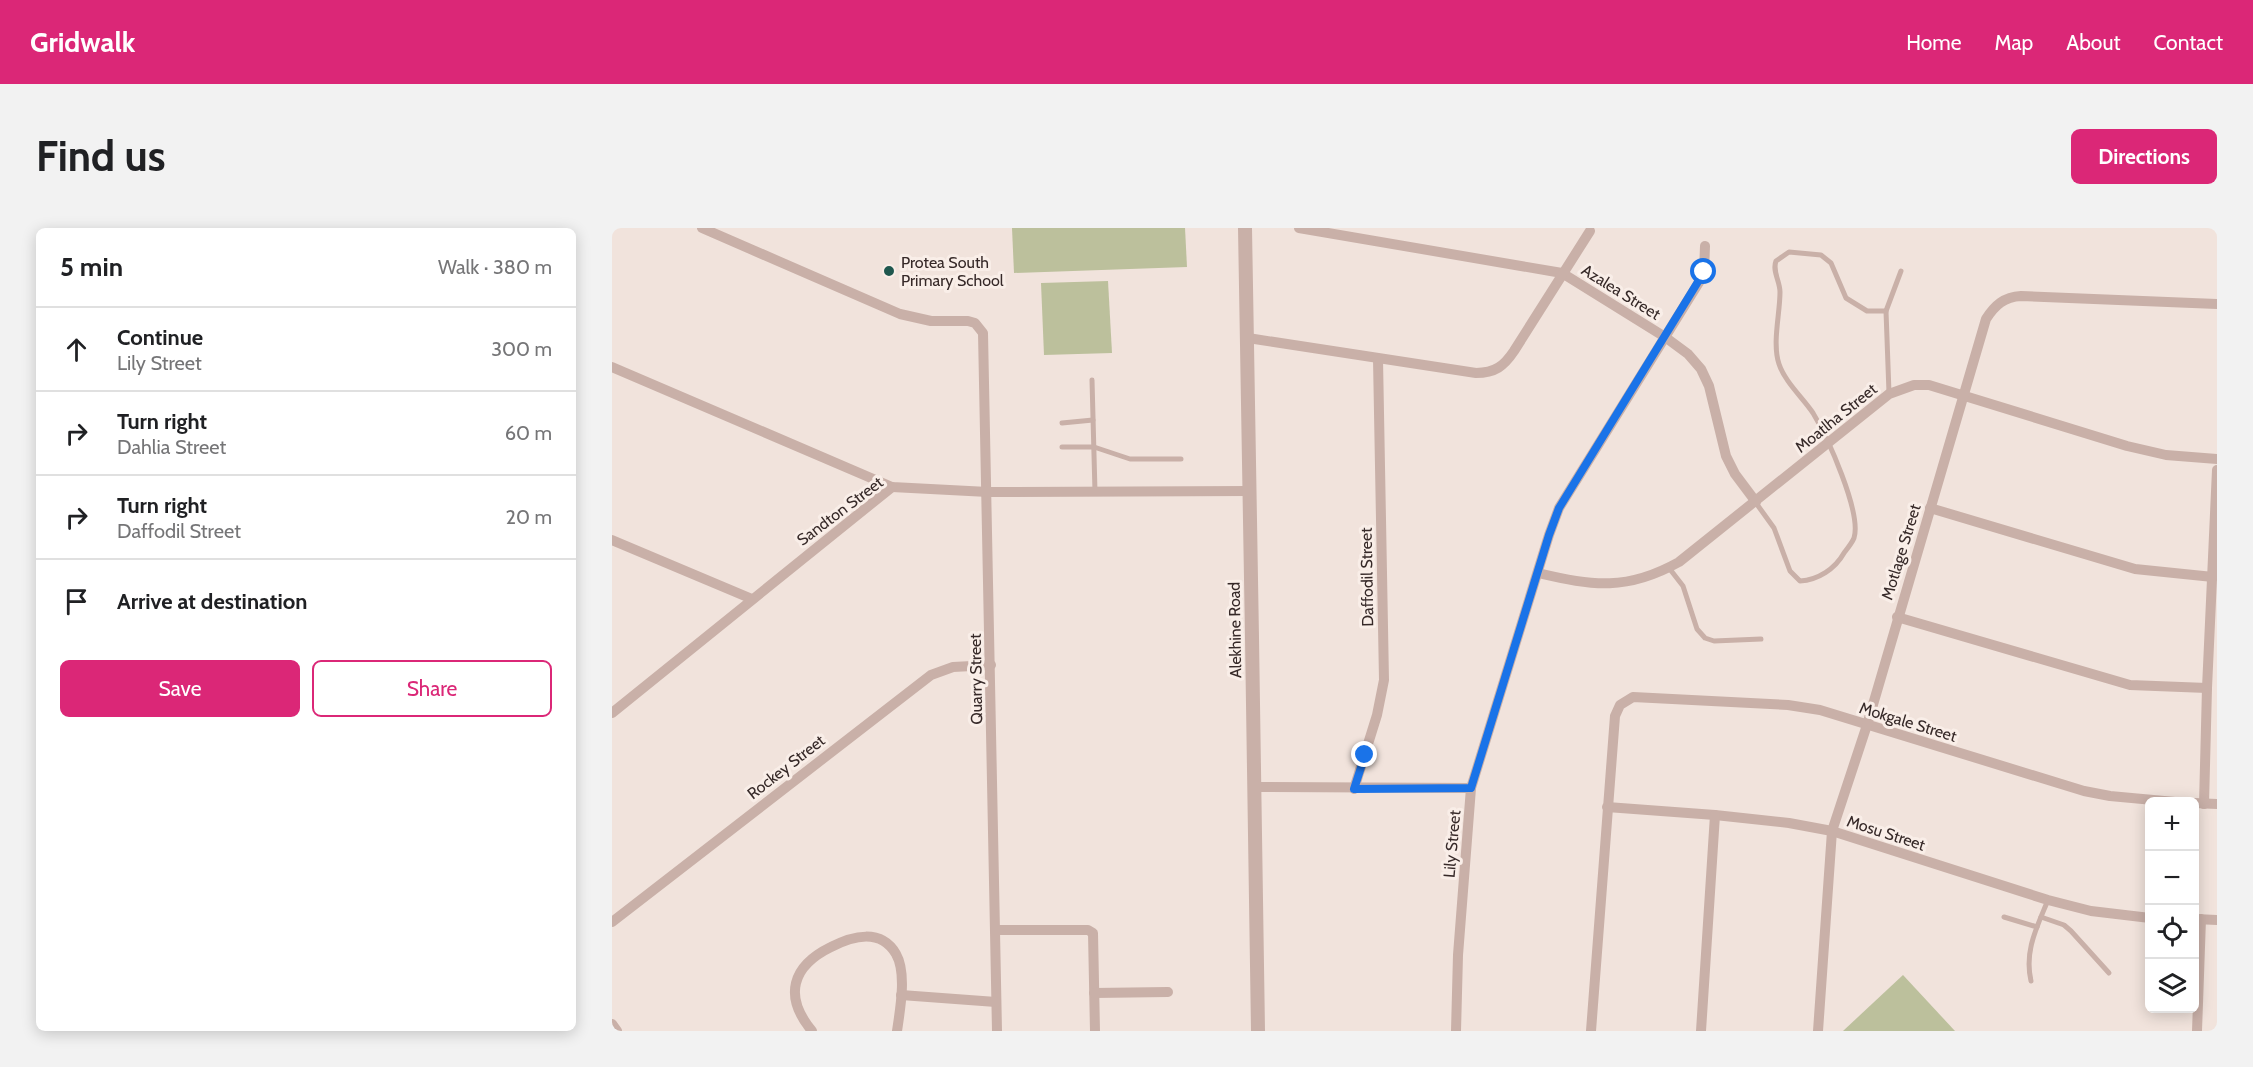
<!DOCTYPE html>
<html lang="en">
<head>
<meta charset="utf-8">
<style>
	body { margin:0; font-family:Cabin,sans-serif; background:#f2f2f2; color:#202124 }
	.controls { position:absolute; right:18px; bottom:18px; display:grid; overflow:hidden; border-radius:9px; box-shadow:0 3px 15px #0003 }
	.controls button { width:54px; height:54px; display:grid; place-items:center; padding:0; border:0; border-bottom:2px solid #e0e0e0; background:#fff; color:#202124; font:30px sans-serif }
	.stop { position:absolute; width:18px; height:18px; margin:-14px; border:4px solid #1a73e8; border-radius:50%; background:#fff }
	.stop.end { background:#1a73e8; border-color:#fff; box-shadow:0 2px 6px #0008 }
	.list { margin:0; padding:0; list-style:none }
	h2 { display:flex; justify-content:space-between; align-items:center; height:78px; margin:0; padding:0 24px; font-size:26px }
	h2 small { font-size:20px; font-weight:400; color:#757577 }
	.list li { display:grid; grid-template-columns:39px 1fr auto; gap:18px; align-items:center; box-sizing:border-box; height:84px; padding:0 24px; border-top:2px solid #e0e0e0 }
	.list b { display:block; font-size:22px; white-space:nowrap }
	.list p { margin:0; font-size:20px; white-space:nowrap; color:#757577 }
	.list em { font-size:20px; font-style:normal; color:#757577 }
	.actions { display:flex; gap:12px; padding:18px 24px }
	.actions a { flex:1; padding:14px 0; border:2px solid #db2777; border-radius:9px; text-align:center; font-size:21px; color:#db2777 }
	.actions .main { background:#db2777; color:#fff }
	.icon { flex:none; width:33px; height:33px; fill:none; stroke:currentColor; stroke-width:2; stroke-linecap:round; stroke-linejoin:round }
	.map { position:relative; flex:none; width:1605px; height:803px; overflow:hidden; border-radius:9px }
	header { display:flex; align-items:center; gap:36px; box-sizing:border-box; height:84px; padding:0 30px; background:#db2777; color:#fff }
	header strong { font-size:28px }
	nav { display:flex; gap:33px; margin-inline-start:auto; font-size:21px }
	.intro { display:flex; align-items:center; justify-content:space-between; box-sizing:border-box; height:144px; padding:0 36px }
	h1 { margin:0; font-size:42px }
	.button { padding:15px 27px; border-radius:9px; background:#db2777; color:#fff; font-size:21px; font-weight:700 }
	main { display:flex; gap:36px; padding:0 36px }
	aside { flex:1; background:#fff; border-radius:9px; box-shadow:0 3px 15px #0003 }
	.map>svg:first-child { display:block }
	.green { fill:#bcc09c }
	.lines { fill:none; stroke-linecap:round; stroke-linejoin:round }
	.service { stroke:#c9b0a8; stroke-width:5 }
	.minor { stroke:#c9b0a8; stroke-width:10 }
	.tertiary { stroke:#c9b0a8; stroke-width:14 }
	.route { stroke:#1a73e8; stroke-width:8 }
	.poi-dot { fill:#1f574e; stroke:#f9eee8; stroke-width:2 }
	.labels { text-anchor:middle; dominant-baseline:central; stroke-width:6; stroke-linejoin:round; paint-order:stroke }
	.poi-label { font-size:16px; fill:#362928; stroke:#f9eee8; text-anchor:start }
	.street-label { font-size:16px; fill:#362928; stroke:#f9eee8 }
</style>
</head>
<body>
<header>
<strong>Gridwalk</strong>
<nav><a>Home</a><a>Map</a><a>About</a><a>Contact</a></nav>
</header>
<div class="intro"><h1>Find us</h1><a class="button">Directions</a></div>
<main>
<aside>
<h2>5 min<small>Walk · 380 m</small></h2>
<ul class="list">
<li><svg class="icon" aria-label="ahead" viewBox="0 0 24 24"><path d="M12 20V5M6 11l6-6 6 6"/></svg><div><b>Continue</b><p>Lily Street</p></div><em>300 m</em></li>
<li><svg class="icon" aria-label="right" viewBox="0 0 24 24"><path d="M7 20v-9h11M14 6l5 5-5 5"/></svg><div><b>Turn right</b><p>Dahlia Street</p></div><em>60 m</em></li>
<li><svg class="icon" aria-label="right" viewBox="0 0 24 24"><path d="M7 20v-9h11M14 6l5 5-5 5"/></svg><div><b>Turn right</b><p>Daffodil Street</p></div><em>20 m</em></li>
<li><svg class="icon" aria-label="arrive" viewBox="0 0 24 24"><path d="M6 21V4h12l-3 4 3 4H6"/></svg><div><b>Arrive at destination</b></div></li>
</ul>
<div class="actions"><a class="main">Save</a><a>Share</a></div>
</aside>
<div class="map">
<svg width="1605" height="803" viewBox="0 0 1605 803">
	<rect width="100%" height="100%" fill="#f1e3dc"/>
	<g class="green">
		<polygon points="400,0 573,0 575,39 402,45"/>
		<polygon points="496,53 500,125 432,127 429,55"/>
		<polygon points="1291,747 1343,803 1231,803"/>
	</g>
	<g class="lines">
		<g class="service">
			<polyline points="480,152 483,264"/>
			<polyline points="1277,165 1274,83 1289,43"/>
			<polyline points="450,195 481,192"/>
			<polyline points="450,219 482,219 518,231 569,231"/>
			<path d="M1144,275L1162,300L1178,343L1188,353C1206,352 1223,341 1232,325C1235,321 1240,315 1242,310C1250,285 1215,208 1201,185C1191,170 1173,154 1167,136C1160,115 1168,86 1168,64C1168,53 1160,43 1164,33L1177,24L1209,27L1219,35L1234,70L1255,83H1274"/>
			<polyline points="1057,340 1071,358 1085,401 1093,410 1102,413 1149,411"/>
			<polyline points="1392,689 1425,699"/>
			<polyline points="1429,689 1452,697 1459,703 1497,745"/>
			<path d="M1419,753C1412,723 1425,699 1436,672"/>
		</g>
		<g class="minor">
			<polyline points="90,0 288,86 319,93 356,93 363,95 371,105 385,803"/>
			<polyline points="687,0 950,45 1053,109 1076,126 1089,141 1097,158 1114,228 1123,246 1144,274"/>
			<path d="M636,110L864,145C883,145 892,138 902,123L978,3"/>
			<polyline points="0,139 280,259 376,264 637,263"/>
			<polyline points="1318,280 1523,341 1601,349"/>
			<polyline points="0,312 140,371"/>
			<path d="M926,345C981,358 1015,363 1067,334L1277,166L1302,157H1317L1515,218L1554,227L1605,231"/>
			<polyline points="1285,389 1518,457 1595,460"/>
			<polyline points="0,485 280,259"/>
			<polyline points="641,559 859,560"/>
			<polyline points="742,561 765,487 772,452 766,131"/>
			<polyline points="1582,575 1605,576"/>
			<polyline points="1592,576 1595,460 1605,242"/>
			<polyline points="995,579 1103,587 1177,595 1220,603 1436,672 1479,683 1538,690"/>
			<polyline points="1583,691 1605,692"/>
			<polyline points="0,694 319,447 341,439 379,437"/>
			<polyline points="383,702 476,702 481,705 483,803"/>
			<polyline points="482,765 556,764"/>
			<polyline points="289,767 384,774"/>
			<polyline points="0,796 5,803"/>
			<path d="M200,803C171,768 180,738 219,719C240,708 269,700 284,726C295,745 288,782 285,803"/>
			<polyline points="844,803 846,727 859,560 937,307 947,280 1089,51 1092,44 1093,18"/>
			<polyline points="979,803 1003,488 1008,477 1021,469 1176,477 1208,482 1472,563 1498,568 1563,574"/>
			<polyline points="1089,803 1103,587"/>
			<path d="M1206,803L1220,603L1255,497L1374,91C1383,77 1392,69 1409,68L1605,76"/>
			<polyline points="1585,803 1589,691"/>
		</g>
		<path class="tertiary" d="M633,0C639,268 641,535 646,803"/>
	</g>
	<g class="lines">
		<polyline class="route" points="753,527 742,561 859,560 937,307 947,280 1092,44"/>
	</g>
	<circle class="poi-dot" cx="277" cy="43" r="6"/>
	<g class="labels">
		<g class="poi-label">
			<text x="289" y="34">Protea South<tspan x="289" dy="18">Primary School</tspan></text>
		</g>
		<g class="street-label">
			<text transform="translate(1009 64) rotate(32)">Azalea Street</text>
			<text transform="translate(1224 190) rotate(-39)">Moatlha Street</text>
			<text transform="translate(228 283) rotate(-37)">Sandton Street</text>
			<text transform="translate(1289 324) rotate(-73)">Motlage Street</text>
			<text transform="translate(755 349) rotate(-91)">Daffodil Street</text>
			<text transform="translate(623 402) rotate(-91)">Alekhine Road</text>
			<text transform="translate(364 451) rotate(-91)">Quarry Street</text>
			<text transform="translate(1296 494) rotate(17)">Mokgale Street</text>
			<text transform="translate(174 539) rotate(-38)">Rockey Street</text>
			<text transform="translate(1274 605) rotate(18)">Mosu Street</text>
			<text transform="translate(840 616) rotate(-85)">Lily Street</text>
		</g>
	</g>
</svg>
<div class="controls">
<button>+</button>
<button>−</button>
<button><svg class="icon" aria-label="locate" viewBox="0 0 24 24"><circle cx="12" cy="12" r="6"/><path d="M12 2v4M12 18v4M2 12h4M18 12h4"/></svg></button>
<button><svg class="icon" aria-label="layers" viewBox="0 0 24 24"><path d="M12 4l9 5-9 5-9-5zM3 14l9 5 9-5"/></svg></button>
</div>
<div class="stop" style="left:1092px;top:44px"></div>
<div class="stop end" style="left:753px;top:527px"></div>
</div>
</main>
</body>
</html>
